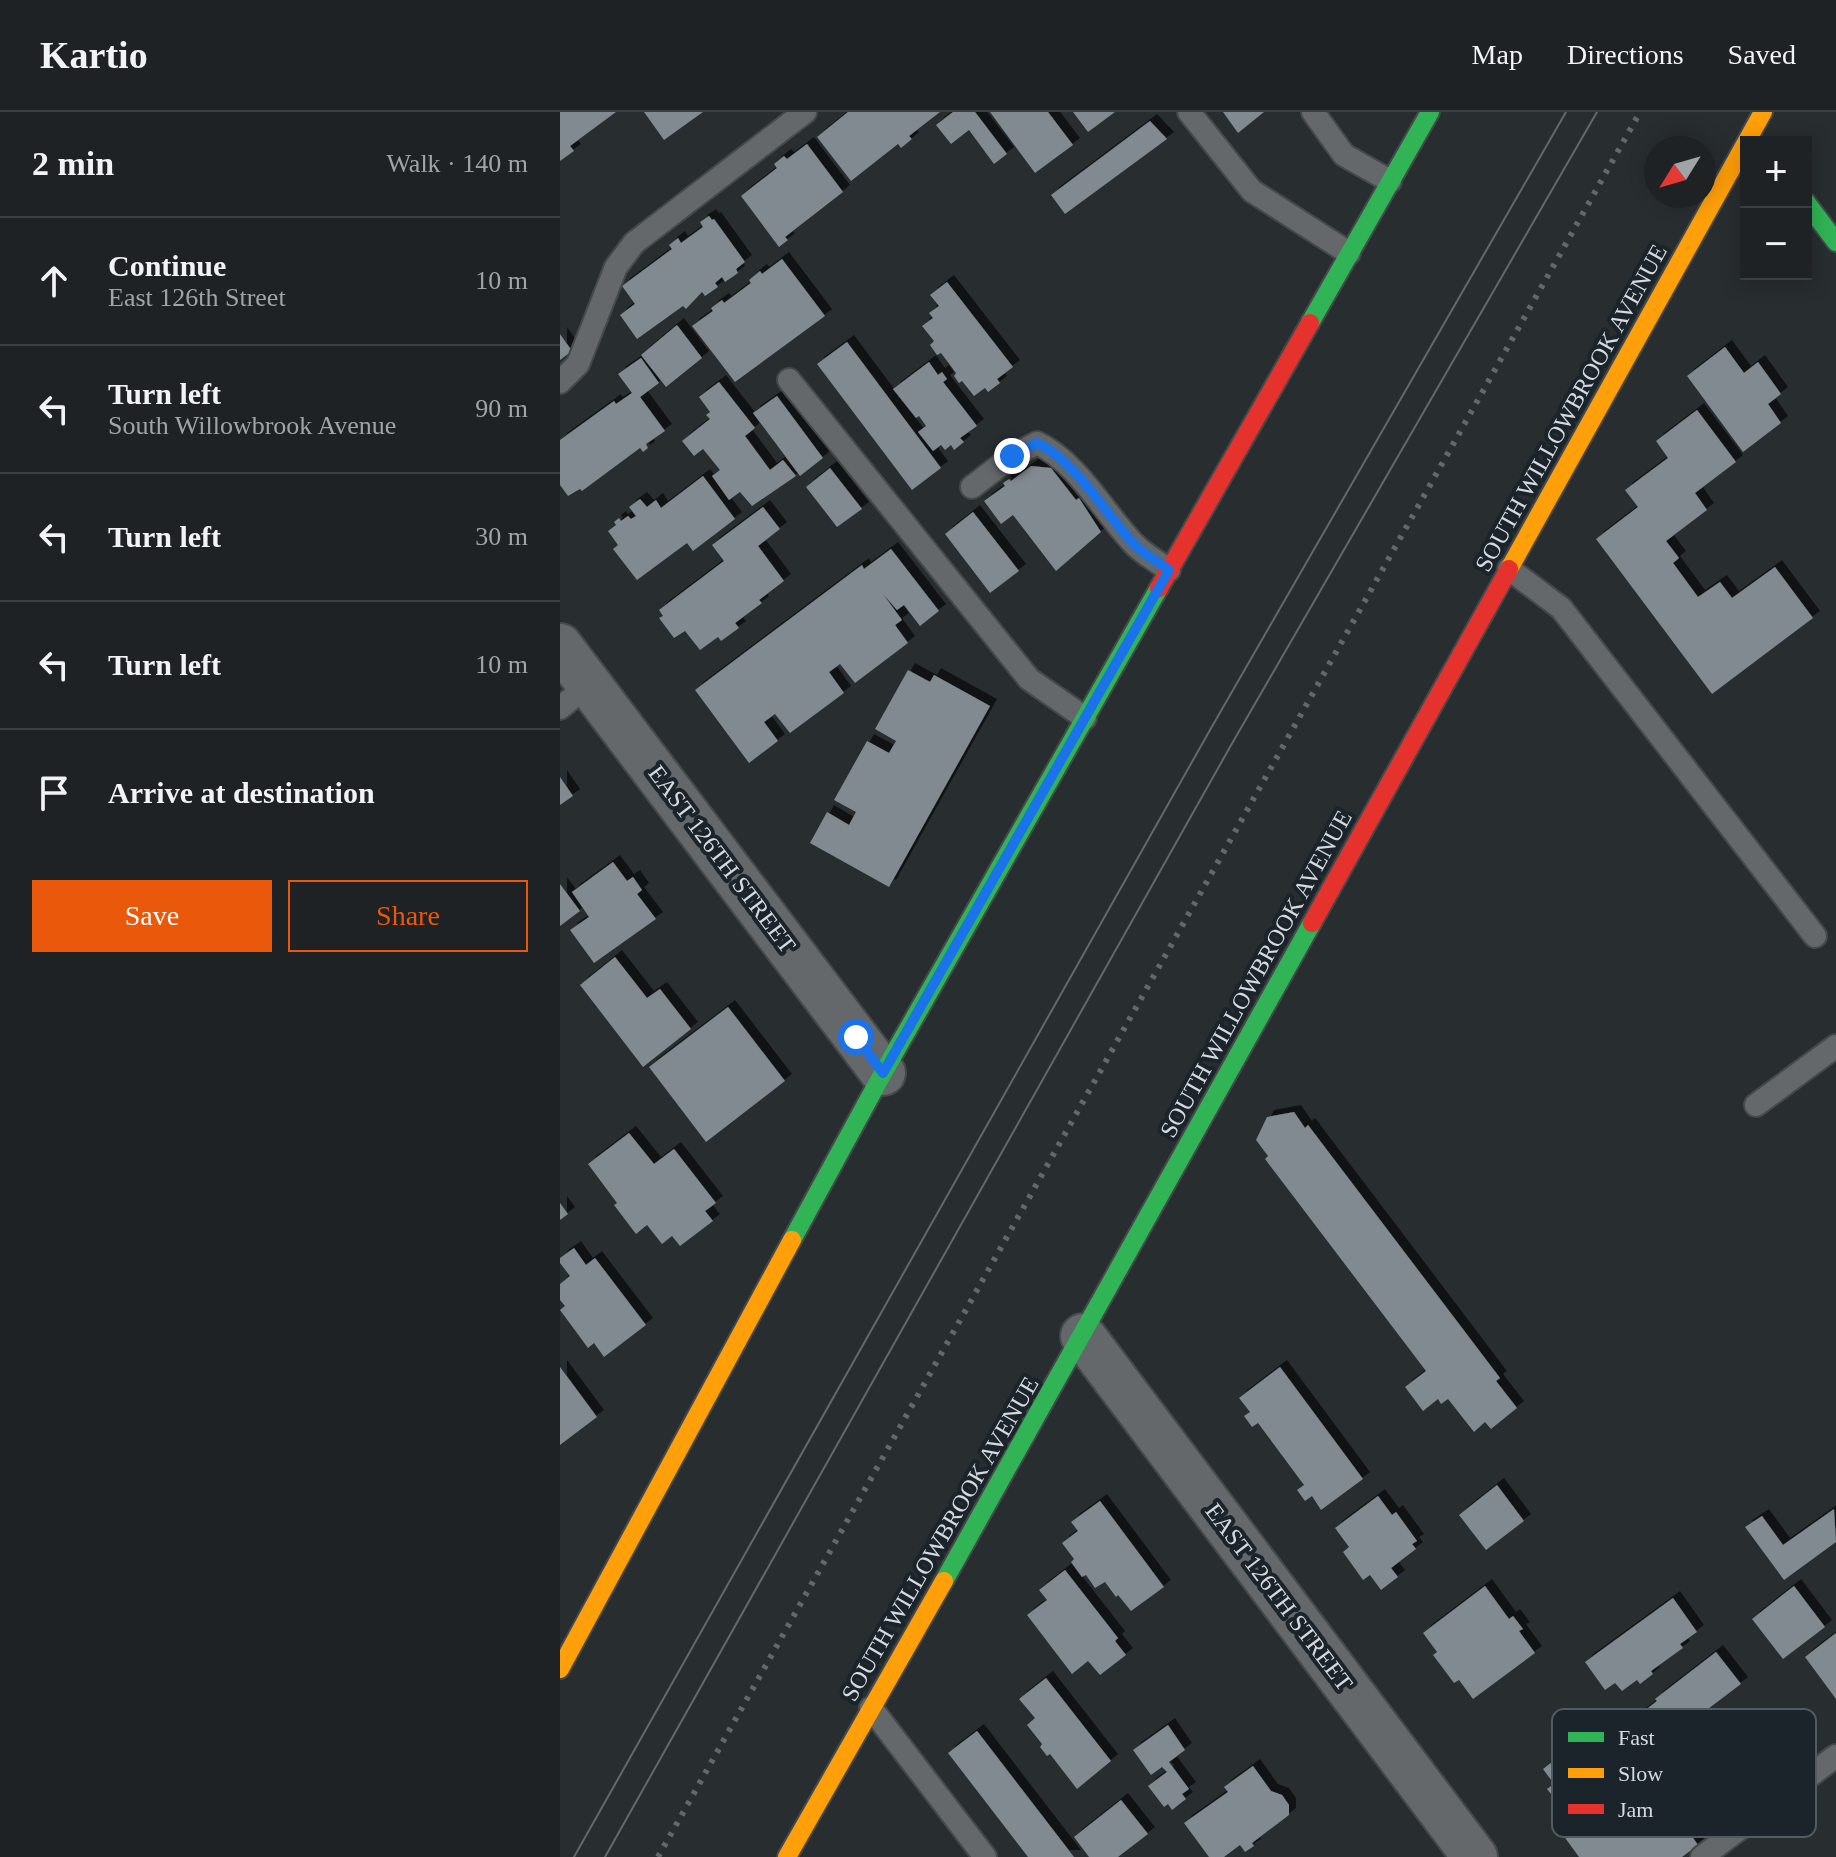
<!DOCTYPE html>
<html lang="en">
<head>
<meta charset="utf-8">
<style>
	body { margin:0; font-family:"Times New Roman",serif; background:#262a2c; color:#f1f3f6 }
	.controls { position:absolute; right:24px; top:24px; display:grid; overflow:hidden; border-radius:0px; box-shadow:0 4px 20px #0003 }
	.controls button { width:72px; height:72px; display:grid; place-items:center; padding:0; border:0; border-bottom:2px solid #3c3f41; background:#1e2224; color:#f1f3f6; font:40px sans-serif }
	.compass { position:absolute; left:1084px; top:24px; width:72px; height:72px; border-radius:50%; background:#1e2224; box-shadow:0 4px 20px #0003; rotate:233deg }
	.stop { position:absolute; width:24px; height:24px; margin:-18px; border:6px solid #1a73e8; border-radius:50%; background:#fff }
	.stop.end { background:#1a73e8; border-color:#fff; box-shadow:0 2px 8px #0008 }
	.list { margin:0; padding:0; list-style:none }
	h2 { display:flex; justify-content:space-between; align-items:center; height:104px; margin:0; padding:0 32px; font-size:34px }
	h2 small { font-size:26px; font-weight:400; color:#a1a4a6 }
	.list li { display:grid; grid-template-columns:52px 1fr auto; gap:24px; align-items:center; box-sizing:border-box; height:128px; padding:0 32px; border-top:2px solid #3c3f41 }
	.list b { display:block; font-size:30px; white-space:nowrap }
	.list p { margin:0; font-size:26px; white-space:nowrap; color:#a1a4a6 }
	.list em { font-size:26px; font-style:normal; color:#a1a4a6 }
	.actions { display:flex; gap:16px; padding:24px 32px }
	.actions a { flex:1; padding:18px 0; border:2px solid #ea580c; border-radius:0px; text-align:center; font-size:28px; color:#ea580c }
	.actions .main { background:#ea580c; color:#fff }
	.icon { flex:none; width:44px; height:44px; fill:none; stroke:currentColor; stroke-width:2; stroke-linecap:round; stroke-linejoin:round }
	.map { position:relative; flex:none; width:1276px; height:1745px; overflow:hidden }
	header { display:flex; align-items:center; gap:48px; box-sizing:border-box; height:112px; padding:0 40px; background:#1e2224; border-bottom:2px solid #3c3f41 }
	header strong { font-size:38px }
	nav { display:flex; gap:44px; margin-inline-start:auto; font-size:28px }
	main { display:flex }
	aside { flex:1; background:#1e2224 }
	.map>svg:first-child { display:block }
	.building { fill:#818a90; filter:url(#shadow) }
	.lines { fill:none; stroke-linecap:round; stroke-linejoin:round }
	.lane-casing { stroke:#44494b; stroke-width:26 }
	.street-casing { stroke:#44494b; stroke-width:48 }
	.fast-casing { stroke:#44494b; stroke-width:22 }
	.slow-casing { stroke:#44494b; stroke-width:22 }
	.jam-casing { stroke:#44494b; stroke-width:22 }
	.lane { stroke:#64686b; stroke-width:22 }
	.street { stroke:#64686b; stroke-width:44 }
	.fast { stroke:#30b455; stroke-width:18 }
	.slow { stroke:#ff9f0a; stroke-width:18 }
	.jam { stroke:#e5322d; stroke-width:18 }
	.tram { stroke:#64686c; stroke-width:2 }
	.rail { stroke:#64686c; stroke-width:6; stroke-dasharray:4 8; stroke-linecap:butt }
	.route { stroke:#1a73e8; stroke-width:10 }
	.labels { text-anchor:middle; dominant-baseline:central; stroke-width:8; stroke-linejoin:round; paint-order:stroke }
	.street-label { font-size:24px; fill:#d4dade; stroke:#1b242a }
	.key { fill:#1b242a; stroke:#525b60; stroke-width:2 }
	.key-label { font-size:22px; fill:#d4dade }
</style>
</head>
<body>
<header>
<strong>Kartio</strong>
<nav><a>Map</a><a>Directions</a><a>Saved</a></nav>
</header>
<main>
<aside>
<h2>2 min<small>Walk · 140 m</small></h2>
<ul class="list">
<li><svg class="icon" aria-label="ahead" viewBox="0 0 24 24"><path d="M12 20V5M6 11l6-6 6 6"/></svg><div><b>Continue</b><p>East 126th Street</p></div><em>10 m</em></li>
<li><svg class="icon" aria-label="left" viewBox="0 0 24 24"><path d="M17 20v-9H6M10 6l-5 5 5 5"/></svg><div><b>Turn left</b><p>South Willowbrook Avenue</p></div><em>90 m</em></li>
<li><svg class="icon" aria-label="left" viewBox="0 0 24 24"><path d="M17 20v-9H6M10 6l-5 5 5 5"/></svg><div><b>Turn left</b></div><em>30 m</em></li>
<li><svg class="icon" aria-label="left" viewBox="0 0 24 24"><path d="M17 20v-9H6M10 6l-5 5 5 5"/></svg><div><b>Turn left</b></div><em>10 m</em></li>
<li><svg class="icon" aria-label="arrive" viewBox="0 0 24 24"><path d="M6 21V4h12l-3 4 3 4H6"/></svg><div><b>Arrive at destination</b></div></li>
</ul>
<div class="actions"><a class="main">Save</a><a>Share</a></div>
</aside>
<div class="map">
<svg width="1276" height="1745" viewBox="0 0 1276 1745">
	<defs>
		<filter id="shadow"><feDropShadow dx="7" dy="-7" stdDeviation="0" flood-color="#0009"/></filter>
	</defs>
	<rect width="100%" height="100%" fill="#282d30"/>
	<g class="building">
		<polygon points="0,0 56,0 10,34 14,39 0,49"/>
		<polygon points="84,0 143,0 104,28"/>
		<polygon points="288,0 380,0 349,24 352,27 341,36 338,32 291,69 257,25"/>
		<polygon points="393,0 415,0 447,42 434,52 409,18 391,32 376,13"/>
		<polygon points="430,0 488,0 513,33 475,61"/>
		<polygon points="513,0 555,0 528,20"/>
		<polygon points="663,0 704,0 678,21"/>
		<polygon points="590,9 607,27 505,102 491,83"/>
		<polygon points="247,32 283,80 225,125 228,128 219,135 181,84 217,56 214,52 224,44 227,47"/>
		<polygon points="149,104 152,108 154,107 185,150 176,157 178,161 165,170 162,165 155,171 158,175 145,184 142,180 126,197 123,194 77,227 60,203 75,192 62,174 112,137 109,133 118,126 121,131 143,115 140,110"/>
		<polygon points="222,147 265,204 175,270 132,214 153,199 151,196 162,188 164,191 191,171 189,168 200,159 202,162"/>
		<polygon points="387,170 453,255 437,267 440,271 428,280 425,276 414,284 402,269 399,271 394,264 396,261 381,241 377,243 370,233 374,229 362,214 373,206 369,201 379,194 370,183"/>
		<polygon points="117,213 142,246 106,275 81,243"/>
		<polygon points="0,222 12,239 0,248"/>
		<polygon points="287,230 381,356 352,378 257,252"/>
		<polygon points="1165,235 1184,261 1198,250 1221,282 1208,292 1221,311 1183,340 1127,264"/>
		<polygon points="81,246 99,271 80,285 105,319 86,332 88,336 83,340 80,336 22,379 20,377 8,384 0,373 0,328 54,289 56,292 72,281 58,262"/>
		<polygon points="369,250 378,263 382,260 387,267 383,270 417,314 400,326 404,330 394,338 391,333 385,338 381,333 373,339 358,320 366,314 359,304 356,306 333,277"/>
		<polygon points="159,270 195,316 185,324 210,358 223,348 236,364 192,394 180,380 169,388 152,364 160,358 143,337 134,344 122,329 150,307 146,303 150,300 139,285"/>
		<polygon points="217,284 263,346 240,364 193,301"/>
		<polygon points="1137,298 1176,350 1135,381 1147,398 1106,429 1119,446 1113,451 1138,485 1160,470 1172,486 1215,455 1253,506 1152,582 1036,427 1078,395 1065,378 1108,346 1096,329"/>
		<polygon points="471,354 491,356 516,388 519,386 541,420 496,459 453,403 441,412 424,389 445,374 443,371 449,367 451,369"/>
		<polygon points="270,356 302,397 277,415 246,375"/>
		<polygon points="143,364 175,407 133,439 127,431 77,468 53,437 58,433 48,419 56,413 54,410 59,406 61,409 68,404 71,407 76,404 69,395 80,387 87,395 96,388 101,396"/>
		<polygon points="203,395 220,417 198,434 224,469 199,488 202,491 175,511 179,516 161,529 158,525 140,538 125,519 114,526 99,506 103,504 99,498 164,449 152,433"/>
		<polygon points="413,400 459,459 430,481 385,422"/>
		<polygon points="331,437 379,499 360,514 344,493 337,498 323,482 342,508 335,513 348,531 295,571 280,552 269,560 284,581 230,621 215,602 204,610 218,629 189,651 135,578 302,453 304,457"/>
		<polygon points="348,558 370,570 374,563 430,594 329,775 250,731 267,700 289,713 296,700 274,688 307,629 329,641 336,629 315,617"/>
		<polygon points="0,665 13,684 0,693"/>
		<polygon points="53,750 67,769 73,765 82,778 77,782 96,807 34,851 10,818 29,805 12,780"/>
		<polygon points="0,772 20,799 0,814"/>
		<polygon points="55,845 87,886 100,877 131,917 83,955 20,873"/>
		<polygon points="168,895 225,969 146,1030 89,955"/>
		<polygon points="734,1000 745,1016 748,1013 940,1266 936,1269 957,1296 931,1317 925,1310 914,1320 888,1287 881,1292 878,1287 863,1299 845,1275 866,1259 705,1047 708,1044 696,1028 707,1005"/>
		<polygon points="69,1021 94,1052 114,1037 156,1091 145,1099 153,1109 120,1134 112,1124 102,1132 87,1113 76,1122 54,1093 57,1091 28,1052"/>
		<polygon points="0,1091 8,1102 0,1108"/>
		<polygon points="14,1136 26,1153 35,1146 86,1213 44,1245 34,1231 28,1236 0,1198 5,1194 0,1188 0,1172 10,1164 0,1151 0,1146"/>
		<polygon points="0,1255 37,1305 0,1333"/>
		<polygon points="720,1255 803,1367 761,1398 752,1384 745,1389 737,1378 744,1373 698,1311 692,1315 684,1304 690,1300 679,1286"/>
		<polygon points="937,1373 964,1409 926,1438 899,1403"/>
		<polygon points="818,1384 832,1403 836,1400 857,1429 852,1432 856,1437 831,1456 838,1465 821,1478 810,1463 803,1468 783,1440 789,1435 775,1416"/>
		<polygon points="540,1389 604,1475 571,1499 558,1483 556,1485 545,1470 535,1476 526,1463 522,1465 511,1450 514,1447 502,1431 518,1419 511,1410"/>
		<polygon points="1274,1397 1276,1430 1224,1468 1185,1415 1202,1404 1223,1433"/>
		<polygon points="505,1458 558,1526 555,1529 566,1543 540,1563 528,1549 512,1562 467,1503 487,1488 479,1478"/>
		<polygon points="925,1474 949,1507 953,1504 963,1517 959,1519 975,1541 913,1587 899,1568 894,1571 873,1543 877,1540 863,1521"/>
		<polygon points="1234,1474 1265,1515 1223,1547 1192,1507"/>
		<polygon points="1113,1486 1137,1520 1120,1532 1123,1536 1091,1559 1093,1562 1080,1572 1077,1568 1062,1579 1055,1571 1045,1578 1025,1550"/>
		<polygon points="1276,1521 1276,1587 1245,1545"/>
		<polygon points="1156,1540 1181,1572 1033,1684 1035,1687 1025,1695 1023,1692 1015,1698 1002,1682 995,1687 987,1677 994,1672 983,1657 1037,1615 1047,1628 1097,1589 1095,1587"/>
		<polygon points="486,1566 551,1649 517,1677 490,1642 487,1644 480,1635 482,1632 467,1613 475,1606 459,1587"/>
		<polygon points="608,1613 625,1638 609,1650 629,1677 622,1682 626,1687 612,1698 608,1692 604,1695 588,1674 607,1660 602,1655 591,1663 573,1638"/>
		<polygon points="417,1619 514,1745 468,1745 388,1641"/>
		<polygon points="1131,1635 1161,1675 1129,1699 1136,1708 1126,1716 1138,1733 1122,1745 1019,1745 1003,1723 1096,1653 1099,1658"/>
		<polygon points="693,1654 711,1679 722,1683 729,1693 729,1703 692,1731 694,1734 685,1740 680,1733 664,1745 649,1745 624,1711 668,1680 664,1675"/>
		<polygon points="561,1688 588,1722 558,1745 529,1745 514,1725"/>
	</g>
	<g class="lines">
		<defs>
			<g id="lane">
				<polyline points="629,0 692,79 789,141"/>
				<polyline points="753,0 784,43 830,69"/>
				<polyline points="229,268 469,567 525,606"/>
				<polyline points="0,270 18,252 56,155 74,131 245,0"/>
				<path d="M412,375L452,344L477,331C516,349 544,400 573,431C583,442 597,449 609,458"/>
				<polyline points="949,457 1001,496 1255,824"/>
				<polyline points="0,596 29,572"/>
				<polyline points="1196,993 1276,934"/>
				<polyline points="311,1596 425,1745"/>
				<polyline points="1142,1745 1276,1644"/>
			</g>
			<g id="street">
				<polyline points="0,534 323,961"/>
				<polyline points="523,1224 915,1745"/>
			</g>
			<g id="fast">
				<polyline points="1246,90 1276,130"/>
				<polyline points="750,211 870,0"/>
				<polyline points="232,1128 323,961 599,476"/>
				<polyline points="384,1469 752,811"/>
			</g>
			<g id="slow">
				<polyline points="949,457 1203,0"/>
				<polyline points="0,1557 232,1128"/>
				<polyline points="227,1745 384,1469"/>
			</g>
			<g id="jam">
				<polyline points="599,476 750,211"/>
				<polyline points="752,811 949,457"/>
			</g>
		</defs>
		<use href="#lane" class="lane-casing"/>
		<use href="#street" class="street-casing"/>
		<use href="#fast" class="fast-casing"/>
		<use href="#slow" class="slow-casing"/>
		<use href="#jam" class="jam-casing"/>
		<use href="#lane" class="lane"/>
		<use href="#street" class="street"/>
		<use href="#fast" class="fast"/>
		<use href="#slow" class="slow"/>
		<use href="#jam" class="jam"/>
		<g class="tram">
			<polyline points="14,1745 650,618 1006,0"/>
			<polyline points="45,1745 670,635 1037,0"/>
		</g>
		<polyline class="rail" points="98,1745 1080,0"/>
	</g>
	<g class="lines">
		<path class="route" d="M296,925L323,961L609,458C597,449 583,442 573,431C543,399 516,349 477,331L452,344"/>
	</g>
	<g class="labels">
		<g class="street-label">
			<text transform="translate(1011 296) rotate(-61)">SOUTH WILLOWBROOK AVENUE</text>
			<text transform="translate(162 747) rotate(53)">EAST 126TH STREET</text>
			<text transform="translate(696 862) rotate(-61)">SOUTH WILLOWBROOK AVENUE</text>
			<text transform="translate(380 1427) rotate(-60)">SOUTH WILLOWBROOK AVENUE</text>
			<text transform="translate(719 1485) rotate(53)">EAST 126TH STREET</text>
		</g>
	</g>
	<rect x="992" y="1597" width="264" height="128" rx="12" class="key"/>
	<rect x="1008" y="1620" width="36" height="10" fill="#30b455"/>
	<rect x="1008" y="1656" width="36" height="10" fill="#ff9f0a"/>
	<rect x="1008" y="1692" width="36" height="10" fill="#e5322d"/>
	<g class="key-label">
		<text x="1058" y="1633">Fast</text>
		<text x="1058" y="1669">Slow</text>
		<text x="1058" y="1705">Jam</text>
	</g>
</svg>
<div class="controls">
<button>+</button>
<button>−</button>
</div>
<svg class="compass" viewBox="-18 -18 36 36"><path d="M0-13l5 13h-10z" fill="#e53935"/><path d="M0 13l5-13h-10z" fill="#a1a4a6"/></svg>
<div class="stop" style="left:296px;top:925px"></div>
<div class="stop end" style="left:452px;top:344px"></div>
</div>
</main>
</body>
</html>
